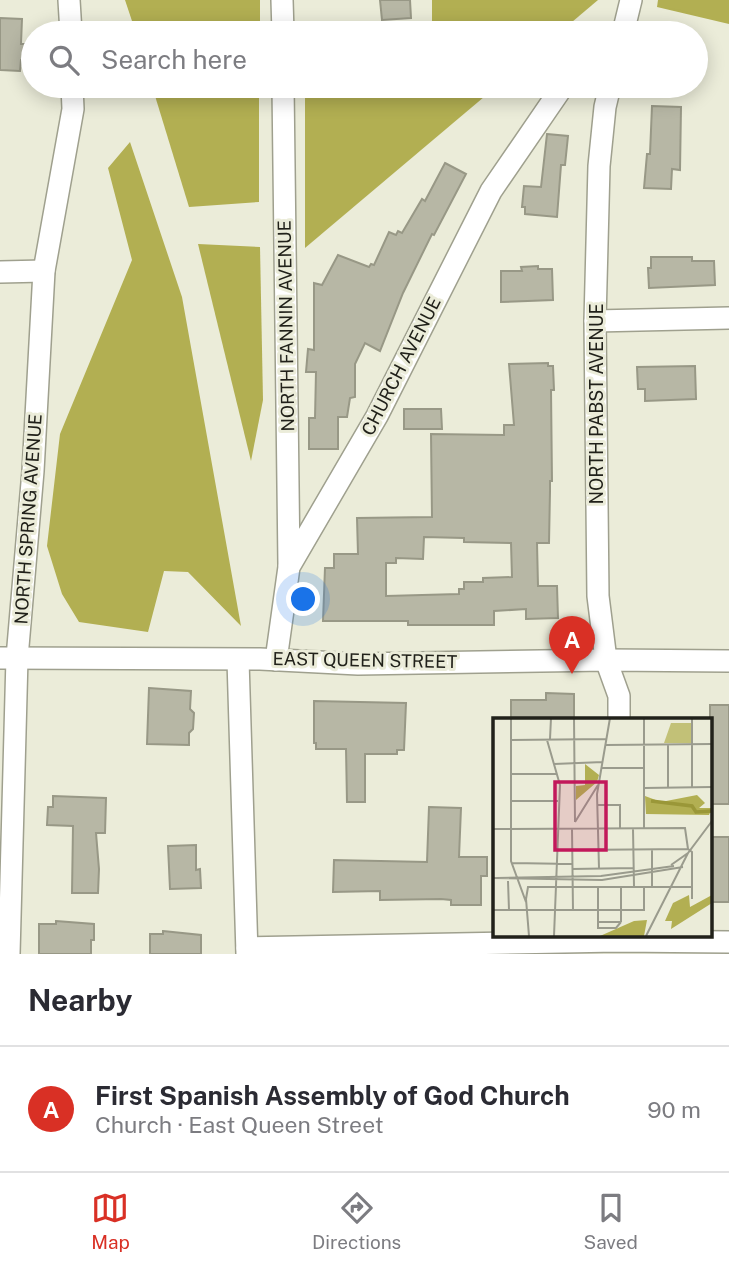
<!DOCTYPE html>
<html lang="en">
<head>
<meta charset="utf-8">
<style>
	body { margin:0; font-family:"Public Sans",sans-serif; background:#f7f7f7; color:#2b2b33 }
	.you { position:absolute; left:304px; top:600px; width:24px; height:24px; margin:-18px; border:5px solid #fff; border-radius:50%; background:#1a73e8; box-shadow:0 0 0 10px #1a73e833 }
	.badge { display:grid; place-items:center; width:46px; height:46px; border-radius:50%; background:#d93025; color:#fff; font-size:23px; font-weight:700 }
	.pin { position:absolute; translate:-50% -58px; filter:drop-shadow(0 2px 4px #0008) }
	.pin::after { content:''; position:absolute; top:37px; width:24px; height:21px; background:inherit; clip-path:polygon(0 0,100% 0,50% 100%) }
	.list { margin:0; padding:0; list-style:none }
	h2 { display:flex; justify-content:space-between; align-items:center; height:91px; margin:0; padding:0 28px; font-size:30px }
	h2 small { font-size:23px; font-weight:400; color:#7c7c81 }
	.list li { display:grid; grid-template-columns:46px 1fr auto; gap:21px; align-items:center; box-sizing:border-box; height:126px; padding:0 28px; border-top:2px solid #e1e1e2 }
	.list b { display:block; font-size:26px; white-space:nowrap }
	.list p { margin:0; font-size:23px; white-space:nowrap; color:#7c7c81 }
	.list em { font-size:23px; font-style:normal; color:#7c7c81 }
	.icon { flex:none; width:38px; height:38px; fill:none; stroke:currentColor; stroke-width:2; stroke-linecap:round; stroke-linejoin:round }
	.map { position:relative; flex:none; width:729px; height:954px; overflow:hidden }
	.search { position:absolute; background:#fff; box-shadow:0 4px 18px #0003; left:21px; right:21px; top:21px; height:77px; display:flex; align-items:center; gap:18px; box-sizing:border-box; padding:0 24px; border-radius:38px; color:#7c7c81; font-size:26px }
	.sheet { height:217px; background:#fff }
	nav { display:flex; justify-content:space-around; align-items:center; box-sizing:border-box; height:98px; border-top:2px solid #e1e1e2; background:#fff; font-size:19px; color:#7c7c81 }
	nav a { display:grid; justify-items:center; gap:4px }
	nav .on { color:#d93025 }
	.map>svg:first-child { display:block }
	.forest { fill:#b2af52 }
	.building { fill:#b7b7a5; stroke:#989886; stroke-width:2; fill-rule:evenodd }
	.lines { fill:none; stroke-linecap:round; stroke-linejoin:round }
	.street-casing { stroke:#9fa08e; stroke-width:24 }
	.street { stroke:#fff; stroke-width:21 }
	.labels { text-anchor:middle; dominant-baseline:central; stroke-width:6; stroke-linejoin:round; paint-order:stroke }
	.street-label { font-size:18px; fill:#21211a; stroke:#ebecd9 }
	.inset-river { fill:none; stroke:#9a9738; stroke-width:3.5 }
	.inset-road { fill:none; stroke:#9a9b8d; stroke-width:2 }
	.view { fill:#c2185b; fill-opacity:0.15; stroke:#c2185b; stroke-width:3.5 }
	.inset-edge { fill:none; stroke:#21211a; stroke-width:3.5 }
</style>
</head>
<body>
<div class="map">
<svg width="729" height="954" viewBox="0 0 729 954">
	<rect width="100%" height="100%" fill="#ebecd9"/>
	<g class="forest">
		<polygon points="125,0 260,0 260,33 136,33"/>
		<polygon points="432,0 598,0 559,33 432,33"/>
		<polygon points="658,0 729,0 729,24 657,7"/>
		<polygon points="152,86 259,86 259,202 189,207"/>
		<polygon points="305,86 497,86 305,248"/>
		<polygon points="130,142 182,297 241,626 188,572 164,571 148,632 79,622 62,594 47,546 60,434 132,260 108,168"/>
		<polygon points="198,244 260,247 263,400 251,461"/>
	</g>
	<g class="building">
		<polygon points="380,0 410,0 411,18 382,20"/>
		<polygon points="0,18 22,19 21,44 27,44 26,60 21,60 20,71 0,70"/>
		<polygon points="652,106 681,107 680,170 672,169 671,189 644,188 647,154 650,154"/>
		<polygon points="547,134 568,136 565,165 561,165 557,217 525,214 525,207 522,207 524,186 541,187"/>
		<polygon points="445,163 466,174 434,235 432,234 403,293 380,351 365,343 355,364 355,397 350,398 347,417 338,417 338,449 309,449 309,418 315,418 316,372 306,372 308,349 314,350 314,283 322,285 338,255 369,267 371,264 374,265 389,232 396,235 398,231 402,233 422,199 425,201"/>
		<polygon points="651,257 692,257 692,261 714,261 715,285 649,288 648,268 651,268"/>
		<polygon points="538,266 538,269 552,269 553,300 501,302 501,271 522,271 521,267"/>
		<path d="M548,363V366H553L554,390H551L552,481H550V491L549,543H537L538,586H557L558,618L526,619V609L494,611V625H408V621H323L325,568H334V554H358L357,518L432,517L431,434L504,435V425H514L509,364ZM424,537L464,538V542L511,543L512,577L483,578V582H464V589H459V594L386,596V563H396V558L423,559Z"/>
		<polygon points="695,366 696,399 645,401 645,389 638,389 637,367"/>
		<polygon points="404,409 441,409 442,429 404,429"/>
		<polygon points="149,688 191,691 190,709 194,713 193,729 189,733 189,745 147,744"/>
		<polygon points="546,693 574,694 574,719 511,719 511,700 546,700"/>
		<polygon points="314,701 406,703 404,750 397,750 397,754 365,754 365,802 347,802 346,749 316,749 316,743 314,743"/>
		<rect x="710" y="705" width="19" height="99"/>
		<polygon points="53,796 106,798 105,833 96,833 99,869 98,893 72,893 73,826 47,825 48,807 53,807"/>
		<polygon points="429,807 461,808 459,857 487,857 487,876 481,876 481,905 451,905 451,900 441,899 380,900 380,891 333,892 334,860 427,862"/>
		<rect x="710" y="837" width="19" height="65"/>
		<polygon points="196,845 196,870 200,869 201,888 170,889 168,846"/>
		<polygon points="56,921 94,924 94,940 91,940 91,954 39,954 39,924 56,924"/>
		<polygon points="163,931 201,935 201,954 150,954 150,934 163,934"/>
	</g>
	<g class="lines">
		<defs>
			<g id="street">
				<polyline points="69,0 71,33"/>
				<polyline points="282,0 283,33"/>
				<polyline points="623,33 631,0"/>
				<polyline points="283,86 289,565"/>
				<polyline points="610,86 605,107 599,166 595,321 598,596 606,660 619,696 619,720"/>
				<polyline points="0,272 44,271"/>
				<polyline points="595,321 729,318"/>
				<polyline points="0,658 260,659 358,664 606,660 729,661"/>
				<polyline points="238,660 247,954"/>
				<polyline points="276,660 289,567 377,416 491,191 563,86"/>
				<polyline points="247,948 617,941 729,942"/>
				<polyline points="9,954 17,658 33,471 44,271 73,109 72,86"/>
			</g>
		</defs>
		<use href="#street" class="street-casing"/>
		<use href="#street" class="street"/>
	</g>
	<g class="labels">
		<g class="street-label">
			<text transform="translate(286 326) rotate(-91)">NORTH FANNIN AVENUE</text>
			<text transform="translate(401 366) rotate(-63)">CHURCH AVENUE</text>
			<text transform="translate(596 404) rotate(-90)">NORTH PABST AVENUE</text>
			<text transform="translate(28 519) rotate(-86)">NORTH SPRING AVENUE</text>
			<text transform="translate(365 660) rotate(1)">EAST QUEEN STREET</text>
		</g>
	</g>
	<g transform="translate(493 718)">
		<rect width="219" height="219" fill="#ebecd9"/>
		<path d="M178,5H198V25H171Z" fill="#c2c177"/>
		<path d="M92,46L106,57L104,64L83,82V68L92,67ZM204,77L212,85L206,90H219L216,97L153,96L152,78L168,84ZM196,177L197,189L219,177V185L178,211L179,203H172L180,185ZM154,202L151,218H107L141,203Z" fill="#b2af52"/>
		<path class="inset-river" d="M158,83L199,88L203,94L219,93"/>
		<path class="inset-road" d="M18,0V143L33,184M81,0L82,104M199,0V69M57,21L58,0M18,22L114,21M54,22L67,67L61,218M175,26V69M113,27L219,26M61,46L110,44M109,50H151M18,56H64M151,70L219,69M18,83H65M104,87H127V111M82,104L105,67M0,111L192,110L195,131M79,111L80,193M140,111L141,168M151,111V0M159,131V168M79,132L195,131L199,134V181M19,145L79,146M178,147L195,135L219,103M106,150L104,76L117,0M79,151L141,150M0,160L109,162L190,149M4,160L108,158L181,148M15,163L16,192M105,169V210H123L128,204M128,169V204M33,181L35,169H199M33,181L36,218M0,192H151V168M105,204H128M153,218L195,135"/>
		<path class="view" d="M62,64H113V132H62Z"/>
		<rect width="219" height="219" class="inset-edge"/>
	</g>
</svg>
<div class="you"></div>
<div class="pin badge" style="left:572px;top:674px">A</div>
<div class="search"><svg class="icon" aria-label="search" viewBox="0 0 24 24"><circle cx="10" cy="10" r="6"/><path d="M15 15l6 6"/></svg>Search here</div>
</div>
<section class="sheet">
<h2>Nearby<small></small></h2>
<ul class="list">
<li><span class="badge">A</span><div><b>First Spanish Assembly of God Church</b><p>Church · East Queen Street</p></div><em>90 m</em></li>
</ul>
</section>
<nav>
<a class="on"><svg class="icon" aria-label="map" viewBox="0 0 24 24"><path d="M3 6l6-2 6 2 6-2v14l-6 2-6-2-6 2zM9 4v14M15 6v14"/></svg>Map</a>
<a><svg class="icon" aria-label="directions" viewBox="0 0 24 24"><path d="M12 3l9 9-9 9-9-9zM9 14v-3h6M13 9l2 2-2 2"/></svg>Directions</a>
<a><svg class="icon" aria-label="saved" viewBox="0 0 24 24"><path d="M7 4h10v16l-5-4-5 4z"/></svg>Saved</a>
</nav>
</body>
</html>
